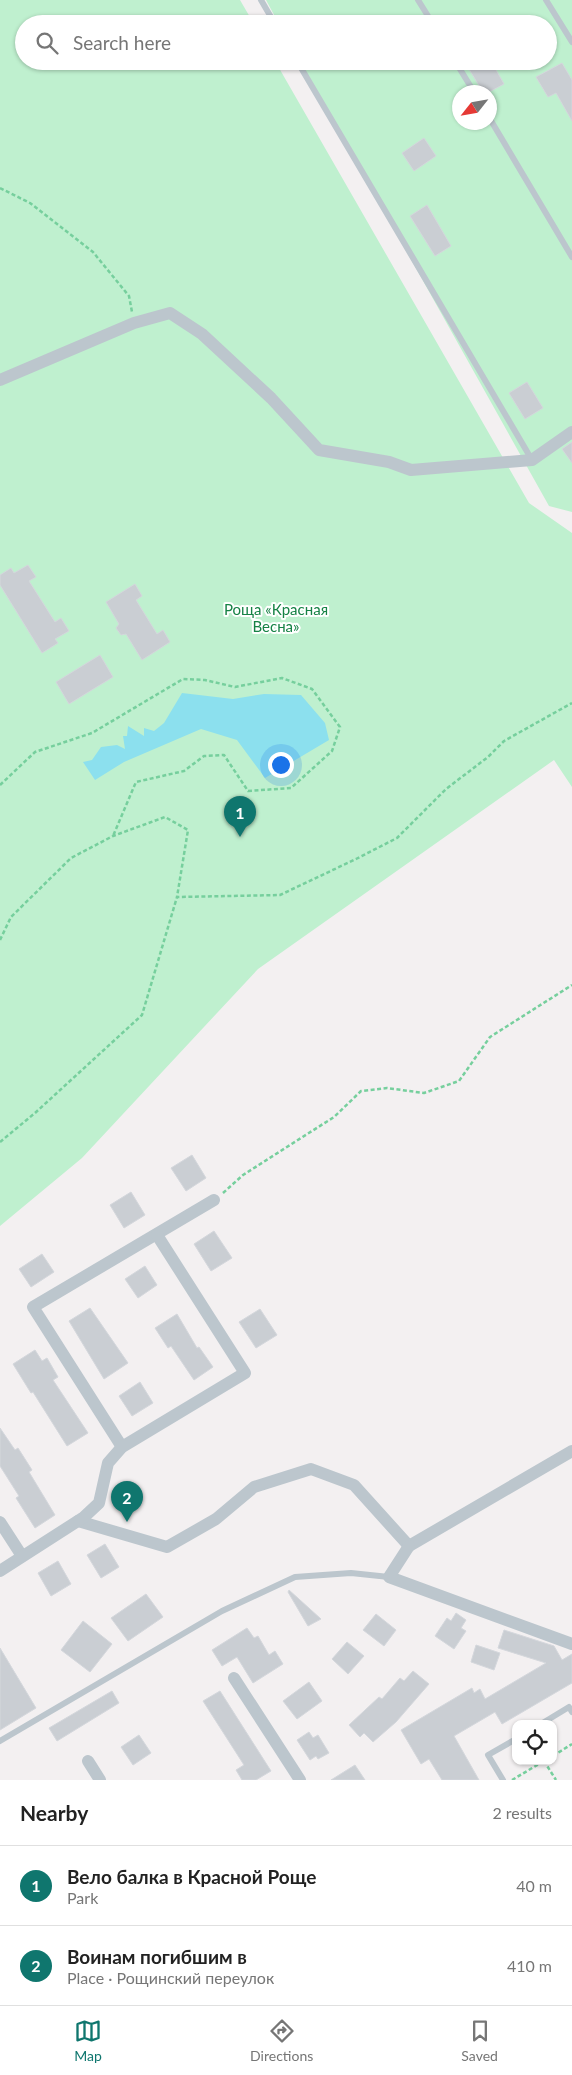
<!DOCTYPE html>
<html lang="en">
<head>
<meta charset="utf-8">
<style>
	body { margin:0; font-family:Lato,sans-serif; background:#f2f2f2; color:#222 }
	.controls { position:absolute; right:15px; bottom:15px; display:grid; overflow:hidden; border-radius:10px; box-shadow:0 1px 4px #0004 }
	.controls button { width:45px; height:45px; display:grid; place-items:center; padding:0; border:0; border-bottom:1px solid #e0e0e0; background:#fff; color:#222; font:25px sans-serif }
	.compass { position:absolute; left:452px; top:85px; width:45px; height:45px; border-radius:50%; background:#fff; box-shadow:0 1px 4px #0004; rotate:239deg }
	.you { position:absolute; left:280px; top:764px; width:18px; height:18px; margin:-12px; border:4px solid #fff; border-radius:50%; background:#1a73e8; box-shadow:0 0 0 8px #1a73e833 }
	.badge { display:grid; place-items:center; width:32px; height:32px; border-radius:50%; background:#0f766e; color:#fff; font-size:16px; font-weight:700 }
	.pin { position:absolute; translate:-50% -41px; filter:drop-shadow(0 1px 2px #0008) }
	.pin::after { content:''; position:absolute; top:26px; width:18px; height:15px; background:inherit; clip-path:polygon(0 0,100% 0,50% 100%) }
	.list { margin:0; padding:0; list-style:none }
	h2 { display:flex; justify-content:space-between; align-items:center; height:65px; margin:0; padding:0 20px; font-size:21px }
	h2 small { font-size:16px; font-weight:400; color:#767676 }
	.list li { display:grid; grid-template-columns:32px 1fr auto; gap:15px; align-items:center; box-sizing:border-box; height:80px; padding:0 20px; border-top:1px solid #e0e0e0 }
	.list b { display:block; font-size:19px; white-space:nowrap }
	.list p { margin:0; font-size:16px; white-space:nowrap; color:#767676 }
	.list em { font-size:16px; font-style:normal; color:#767676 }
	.icon { flex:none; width:28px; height:28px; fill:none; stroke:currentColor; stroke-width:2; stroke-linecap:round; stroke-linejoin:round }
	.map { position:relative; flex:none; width:572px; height:1780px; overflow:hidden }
	.search { position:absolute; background:#fff; box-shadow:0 1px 4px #0004; left:15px; right:15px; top:15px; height:55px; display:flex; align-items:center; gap:12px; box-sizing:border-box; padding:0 18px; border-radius:28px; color:#767676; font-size:19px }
	.sheet { height:225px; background:#fff }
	nav { display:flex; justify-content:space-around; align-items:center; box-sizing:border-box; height:70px; border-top:1px solid #e0e0e0; background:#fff; font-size:14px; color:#767676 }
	nav a { display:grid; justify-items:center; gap:2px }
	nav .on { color:#0f766e }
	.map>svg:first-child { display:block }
	.green { fill:#bff0cf; fill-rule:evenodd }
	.water { fill:#8ce0ee }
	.building { fill:#caced3; stroke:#d4d7dc }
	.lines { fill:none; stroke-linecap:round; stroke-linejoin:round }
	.path { stroke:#76cf9d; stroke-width:2.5; stroke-dasharray:4 2.5; stroke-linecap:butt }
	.service { stroke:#bcc6cd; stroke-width:6 }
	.minor { stroke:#bcc6cd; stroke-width:12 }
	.labels { text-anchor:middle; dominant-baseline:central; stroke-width:4; stroke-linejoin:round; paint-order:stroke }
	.park-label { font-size:15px; fill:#168245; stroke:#fff }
</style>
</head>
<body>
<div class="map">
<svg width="572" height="1780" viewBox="0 0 572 1780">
	<rect width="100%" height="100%" fill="#f3f0f1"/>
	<g class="green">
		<polygon points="0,0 240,0 254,24 24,24 24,61 275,61 529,503 572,533 572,787 554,760 258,969 82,1158 0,1226"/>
		<path d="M266,0H572V512L549,506L300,61H548V24H279ZM460,92H490V122H460Z"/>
	</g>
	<polygon class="water" points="182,693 233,699 264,694 301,695 325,723 329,740 265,778 237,740 201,729 124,762 95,780 83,762 92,760 101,747 117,745 125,749 123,736 127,736 128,726 144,736 144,728 154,731 164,723"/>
	<g class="building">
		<polygon points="464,61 491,61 504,84 489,92 483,92"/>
		<polygon points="562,63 572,80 572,121 556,93 548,97 536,77"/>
		<polygon points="424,138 436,156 414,171 402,153"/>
		<polygon points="427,205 451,246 435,256 410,216"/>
		<polygon points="527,382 543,408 525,419 509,393"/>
		<polygon points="572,442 572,463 562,449"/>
		<polygon points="28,565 36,577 29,581 55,622 61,618 69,631 55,639 58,643 42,653 0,585 0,575 11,568 14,573"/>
		<polygon points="135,584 142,596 136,600 157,634 163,630 170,642 142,660 126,634 121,635 116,628 119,624 106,602"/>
		<polygon points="100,655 113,677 69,704 56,682"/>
		<polygon points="192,1155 206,1178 186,1191 171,1168"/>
		<polygon points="131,1192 145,1215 124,1228 110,1205"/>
		<polygon points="214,1231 232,1258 211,1271 194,1244"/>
		<polygon points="42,1254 54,1272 31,1287 19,1269"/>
		<polygon points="145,1266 157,1285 138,1298 125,1279"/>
		<polygon points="90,1308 128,1363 104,1379 69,1321"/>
		<polygon points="260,1309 277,1335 256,1348 239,1322"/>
		<polygon points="177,1314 197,1348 199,1347 213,1367 194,1380 171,1346 168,1348 155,1328"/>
		<polygon points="35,1350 42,1361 47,1358 58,1377 53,1380 88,1433 67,1446 33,1392 31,1393 13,1364"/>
		<polygon points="140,1382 153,1403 132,1416 119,1396"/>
		<polygon points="0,1428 15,1450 18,1448 32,1470 29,1472 55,1515 35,1528 16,1498 19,1496 0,1466"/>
		<polygon points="105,1544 119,1567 101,1578 87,1555"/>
		<polygon points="58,1561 71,1584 51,1596 38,1573"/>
		<polygon points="289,1590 321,1619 308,1626 288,1592"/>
		<polygon points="146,1594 163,1617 128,1641 111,1618"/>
		<polygon points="456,1613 466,1620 461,1628 466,1631 454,1649 435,1636 447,1618 451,1621"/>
		<polygon points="376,1614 396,1630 384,1646 363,1630"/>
		<polygon points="83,1621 112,1644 90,1672 61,1650"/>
		<polygon points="247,1628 254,1638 258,1636 269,1655 275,1651 283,1664 253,1683 237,1657 222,1666 212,1650"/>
		<polygon points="504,1630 554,1646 562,1660 572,1654 572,1683 502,1724 495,1712 454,1736 479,1780 442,1780 429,1759 421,1764 401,1730 472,1688 474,1693 480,1689 485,1699 546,1663 498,1648"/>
		<polygon points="347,1642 364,1656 348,1674 332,1659"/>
		<polygon points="476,1645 500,1653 494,1670 471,1662"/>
		<polygon points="0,1648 36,1708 0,1730"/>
		<polygon points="413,1671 429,1684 396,1722 373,1742 364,1733 360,1737 349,1725 379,1697 382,1699 400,1678 404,1681"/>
		<polygon points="309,1682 322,1701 297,1719 283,1701"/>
		<polygon points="112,1691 119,1703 57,1741 49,1728"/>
		<polygon points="220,1691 271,1771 256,1780 242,1780 236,1770 244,1765 203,1701"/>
		<polygon points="309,1732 313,1738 318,1735 329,1753 318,1759 316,1756 310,1760 297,1740"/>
		<polygon points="139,1735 151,1753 133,1765 121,1747"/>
		<polygon points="355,1765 365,1780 331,1780"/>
	</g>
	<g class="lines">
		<g class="path">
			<polyline points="0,188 30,203 93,252 129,296 132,312"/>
			<polyline points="0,785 35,752 92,733 183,679 205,680 235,687 282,678 312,689 340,727 332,751 291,788 248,791 224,755 204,756 184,771 136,782 113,836"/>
			<polyline points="0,940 11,917 71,858 113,836 165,817 188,830 177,897"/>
			<polyline points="0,1142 35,1113 142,1015 177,897 280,895 356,859 397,838 446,789 488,757 504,741 572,703"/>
			<polyline points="223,1193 243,1175 334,1117 361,1091 387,1088 424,1093 459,1081 490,1037 572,985"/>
			<polyline points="553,1756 572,1744"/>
			<polyline points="544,1761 556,1780"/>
			<polyline points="512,1780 544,1761"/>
		</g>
		<g class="service">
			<polyline points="261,0 275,24"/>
			<polyline points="418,0 433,24"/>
			<polyline points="546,0 572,42"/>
			<polyline points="297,61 532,460"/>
			<polyline points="455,61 474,92"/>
			<polyline points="490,119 572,257"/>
			<polyline points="541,1724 569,1707 572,1712"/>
			<polyline points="0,1741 222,1611 295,1577 351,1573 389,1577"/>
			<polyline points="503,1780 488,1755 516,1739"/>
		</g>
		<g class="minor">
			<polyline points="0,380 134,323 170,313 202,334 271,398 319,450 389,462 411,470 532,460 572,432"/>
			<polyline points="122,1447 33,1307 214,1200"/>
			<polyline points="78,1521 167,1547 216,1519 254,1487 311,1469 354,1485 409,1546 572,1451"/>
			<polyline points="0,1522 22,1556"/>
			<polyline points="409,1546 389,1577 572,1644"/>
			<polyline points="0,1571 84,1517 99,1503 108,1463 122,1447 245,1373 157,1235"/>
			<polyline points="234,1678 300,1780"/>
			<polyline points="88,1761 100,1780"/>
		</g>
	</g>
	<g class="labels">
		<g class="park-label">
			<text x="276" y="609">Роща «Красная<tspan x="276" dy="17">Весна»</tspan></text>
		</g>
	</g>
</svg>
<div class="controls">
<button><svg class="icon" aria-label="locate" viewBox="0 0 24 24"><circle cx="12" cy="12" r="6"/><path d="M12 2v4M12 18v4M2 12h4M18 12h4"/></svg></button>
</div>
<svg class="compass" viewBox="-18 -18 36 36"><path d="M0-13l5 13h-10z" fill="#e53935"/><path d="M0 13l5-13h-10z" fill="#767676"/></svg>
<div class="you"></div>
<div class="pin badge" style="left:240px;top:837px">1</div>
<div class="pin badge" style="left:127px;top:1522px">2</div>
<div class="search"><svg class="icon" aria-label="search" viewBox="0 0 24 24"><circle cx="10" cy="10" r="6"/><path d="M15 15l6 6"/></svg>Search here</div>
</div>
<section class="sheet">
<h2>Nearby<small>2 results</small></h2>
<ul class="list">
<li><span class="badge">1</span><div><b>Вело балка в Красной Роще</b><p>Park</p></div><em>40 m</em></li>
<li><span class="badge">2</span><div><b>Воинам погибшим в</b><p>Place · Рощинский переулок</p></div><em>410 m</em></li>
</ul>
</section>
<nav>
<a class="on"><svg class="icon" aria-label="map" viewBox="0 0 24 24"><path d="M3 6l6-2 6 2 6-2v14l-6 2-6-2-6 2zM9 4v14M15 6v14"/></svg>Map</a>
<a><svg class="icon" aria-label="directions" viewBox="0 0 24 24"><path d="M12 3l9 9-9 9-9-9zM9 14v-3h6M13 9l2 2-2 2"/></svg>Directions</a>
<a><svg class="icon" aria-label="saved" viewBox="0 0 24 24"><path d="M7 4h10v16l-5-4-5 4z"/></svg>Saved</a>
</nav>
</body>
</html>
